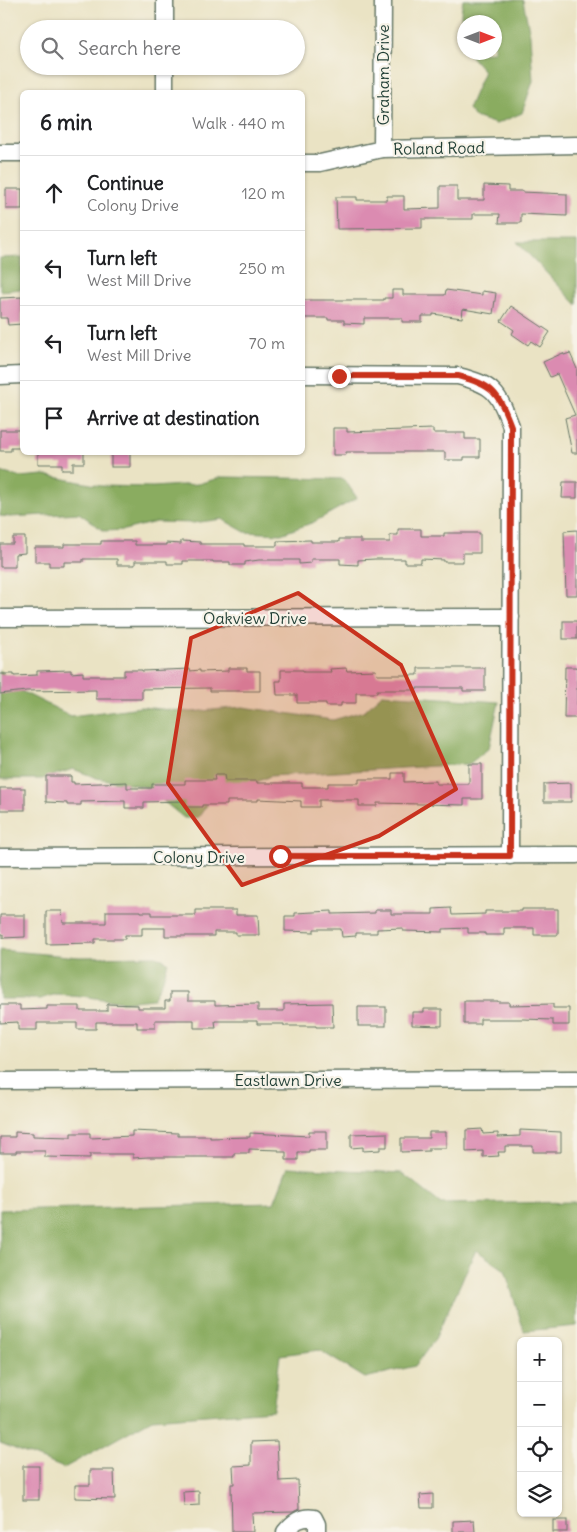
<!DOCTYPE html>
<html lang="en">
<head>
<meta charset="utf-8">
<style>
	body { margin:0; font-family:Delius,sans-serif; background:#f6f6f6; color:#202124 }
	.controls { position:absolute; right:15px; bottom:15px; display:grid; overflow:hidden; border-radius:8px; box-shadow:0 1px 4px #0004 }
	.controls button { width:45px; height:45px; display:grid; place-items:center; padding:0; border:0; border-bottom:1px solid #e0e0e0; background:#fff; color:#202124; font:25px sans-serif }
	.compass { position:absolute; left:457px; top:15px; width:45px; height:45px; border-radius:50%; background:#fff; box-shadow:0 1px 4px #0004; rotate:90deg }
	.stop { position:absolute; width:15px; height:15px; margin:-11px; border:4px solid #c8321e; border-radius:50%; background:#fff }
	.stop.end { background:#c8321e; border-color:#fff; box-shadow:0 1px 5px #0008 }
	.list { margin:0; padding:0; list-style:none }
	h2 { display:flex; justify-content:space-between; align-items:center; height:65px; margin:0; padding:0 20px; font-size:21px }
	h2 small { font-size:16px; font-weight:400; color:#757577 }
	.list li { display:grid; grid-template-columns:32px 1fr auto; gap:15px; align-items:center; box-sizing:border-box; height:75px; padding:0 20px; border-top:1px solid #e0e0e0 }
	.list b { display:block; font-size:19px; white-space:nowrap }
	.list p { margin:0; font-size:16px; white-space:nowrap; color:#757577 }
	.list em { font-size:16px; font-style:normal; color:#757577 }
	.icon { flex:none; width:28px; height:28px; fill:none; stroke:currentColor; stroke-width:2; stroke-linecap:round; stroke-linejoin:round }
	.map { position:relative; flex:none; width:577px; height:1532px; overflow:hidden }
	.search { position:absolute; background:#fff; box-shadow:0 1px 4px #0004; left:20px; top:20px; width:285px; height:55px; display:flex; align-items:center; gap:12px; box-sizing:border-box; padding:0 18px; border-radius:28px; color:#757577; font-size:19px }
	.panel { position:absolute; background:#fff; box-shadow:0 1px 4px #0004; left:20px; top:90px; width:285px; height:365px; border-radius:8px }
	.map>svg:first-child { display:block }
	.forest { fill:#8aac61; stroke:#54744a }
	.building { fill:#db8bb1 }
	.lines { fill:none; stroke-linecap:round; stroke-linejoin:round }
	.minor-casing { stroke:#676; stroke-width:19 }
	.minor { stroke:#fff; stroke-width:16 }
	.route { stroke:#c8321e; stroke-width:6 }
	.marked { fill:#c8321e; fill-opacity:0.2; stroke:#c8321e; stroke-width:4; stroke-linejoin:round }
	.labels { text-anchor:middle; dominant-baseline:central; stroke-width:4.5; stroke-linejoin:round; paint-order:stroke }
	.street-label { font-size:16px; fill:#1f3d34; stroke:#f7f3e8 }
</style>
</head>
<body>
<div class="map">
<svg width="577" height="1532" viewBox="0 0 577 1532">
	<rect width="100%" height="100%" fill="#f7f3e8"/>
	<filter id="ink" filterUnits="userSpaceOnUse"><feTurbulence type="fractalNoise" baseFrequency=".02" numOctaves="2"/><feDisplacementMap in="SourceGraphic" scale="10" xChannelSelector="R" yChannelSelector="G"/><feConvolveMatrix kernelMatrix="1 2 1 2 8 2 1 2 1" color-interpolation-filters="sRGB"/></filter>
	<filter id="wash" filterUnits="userSpaceOnUse"><feTurbulence type="fractalNoise" baseFrequency=".0096" numOctaves="4" result="noise"/><feDisplacementMap in="SourceGraphic" scale="20" xChannelSelector="R" yChannelSelector="G"/><feGaussianBlur stdDeviation="1.12" result="paint"/><feColorMatrix in="noise" values="0 0 0 0 0 0 0 0 0 0 0 0 0 0 0 0 0 1.4 0 .05"/><feComposite in="paint" operator="in"/></filter>
	<g filter="url(#wash)">
		<rect width="100%" height="100%" fill="#eae3c4"/>
		<g class="forest">
			<polygon points="463,0 523,0 530,35 533,81 522,113 496,124 475,117 468,109 484,71 468,53 494,52 494,22 464,22 464,49 463,47 461,13"/>
			<polygon points="517,242 577,242 577,305"/>
			<polygon points="22,257 22,289 0,291 0,258"/>
			<polygon points="0,472 19,477 44,475 101,486 153,487 198,484 222,477 344,479 357,498 314,522 281,534 245,532 222,519 193,523 156,522 124,530 104,531 79,513 10,517 0,516"/>
			<polygon points="0,670 21,691 71,716 141,707 191,712 243,707 333,720 364,711 382,694 499,702 489,748 469,764 270,776 207,805 198,818 184,818 146,787 97,778 73,769 42,779 0,779"/>
			<polygon points="0,950 79,957 156,956 168,962 163,980 153,999 122,1002 82,996 56,994 40,999 0,999"/>
			<polygon points="288,1167 402,1173 441,1204 577,1202 577,1326 524,1331 505,1270 476,1250 435,1339 415,1366 365,1378 319,1350 280,1355 273,1410 152,1419 64,1468 0,1443 0,1210 274,1203"/>
		</g>
		<g id="blocks">
			<g class="building">
				<polygon points="484,185 508,186 508,191 522,191 522,192 567,194 567,216 521,214 521,223 499,223 500,214 473,214 473,219 422,219 422,228 337,229 336,197 357,197 357,200 387,200 387,196 404,196 404,209 440,208 440,186 457,186 457,200 484,200"/>
				<rect x="6" y="189" width="16" height="20"/>
				<polygon points="392,290 403,290 403,295 445,295 446,290 482,295 482,291 496,293 493,314 463,309 462,318 433,314 433,316 422,316 422,322 402,322 402,318 364,318 364,324 344,323 344,320 328,320 328,318 302,318 302,300 384,300 384,298 392,298"/>
				<polygon points="22,297 22,324 8,325 7,318 0,318 0,298"/>
				<polygon points="511,306 550,332 540,347 531,341 528,345 512,334 514,330 501,321"/>
				<polygon points="563,353 564,355 570,353 577,369 577,453 572,453 565,418 575,415 557,374 550,377 543,362"/>
				<polygon points="333,428 347,428 347,432 433,429 433,433 465,433 465,439 480,439 480,457 464,457 464,460 445,460 445,452 346,452 346,455 333,455"/>
				<polygon points="0,430 22,430 22,448 11,448 11,451 0,451"/>
				<polygon points="38,452 84,452 84,463 73,463 73,470 62,470 62,464 38,464"/>
				<rect x="111" y="452" width="19" height="15"/>
				<polygon points="563,482 577,482 577,498 562,498"/>
				<polygon points="398,529 421,529 421,536 444,536 444,533 480,533 480,553 463,553 463,562 444,562 444,560 421,559 421,563 405,563 405,559 375,559 358,560 358,565 340,564 340,559 311,559 311,563 299,564 299,560 259,560 245,562 245,565 230,565 230,562 213,562 213,561 183,561 183,564 167,564 167,561 135,561 135,565 117,565 117,559 83,559 83,562 64,562 64,566 49,566 49,562 35,562 35,547 64,547 64,544 101,544 101,541 135,541 135,545 166,545 166,543 181,544 181,541 200,542 200,544 244,544 244,546 277,546 277,541 311,540 311,542 339,542 339,539 360,539 360,542 390,542 390,535 398,535"/>
				<polygon points="577,530 577,595 566,595 564,531"/>
				<polygon points="13,537 25,537 25,553 15,554 15,567 0,567 0,544 13,544"/>
				<rect x="563" y="621" width="14" height="18"/>
				<polygon points="565,667 577,667 577,718 564,718"/>
				<polygon points="228,668 247,668 247,671 260,671 260,691 210,691 210,688 142,689 142,699 96,699 96,690 26,691 0,694 0,674 14,674 14,676 37,675 37,671 71,670 71,673 83,672 83,676 124,676 124,670 142,670 142,671 190,669 190,671 200,670 200,672 228,671"/>
				<polygon points="346,668 347,671 376,670 377,675 418,675 418,668 485,668 485,691 463,691 463,688 417,688 417,690 377,690 377,693 356,693 356,703 341,703 341,706 326,706 326,703 297,703 297,695 277,695 276,681 281,681 281,670 303,670 303,672 331,672 330,669"/>
				<polygon points="469,764 482,764 482,799 464,799 464,805 377,803 377,806 359,806 359,800 319,800 319,807 301,807 301,801 258,799 258,801 227,801 227,805 202,805 202,807 185,807 185,801 144,802 144,808 125,808 125,801 81,802 81,805 67,805 67,803 46,802 46,776 71,776 71,782 74,782 74,784 127,782 127,788 152,788 152,784 185,784 185,780 215,780 214,775 224,775 225,781 257,781 257,783 302,783 302,787 328,787 328,783 359,783 359,779 392,779 392,773 404,773 404,782 436,781 436,784 469,784"/>
				<polygon points="571,783 571,802 544,802 544,784"/>
				<rect x="0" y="788" width="25" height="22"/>
				<polygon points="451,908 452,915 485,914 485,911 522,911 522,909 558,909 558,935 534,935 534,928 504,928 504,935 485,935 485,933 468,933 468,928 443,929 443,932 403,931 403,928 377,929 377,933 356,933 356,936 342,937 341,929 314,929 314,932 285,931 285,916 295,916 295,913 332,911 332,914 375,913 375,910 391,910 391,914 433,914 433,909"/>
				<polygon points="196,910 236,910 236,915 258,915 259,935 236,935 236,932 214,932 214,936 165,936 165,928 142,928 142,935 125,935 125,939 95,939 95,943 46,944 46,911 62,911 63,923 106,923 106,911 141,911 141,912 152,912 152,915 196,915"/>
				<polygon points="0,915 25,915 25,937 3,938 3,934 0,934"/>
				<polygon points="170,992 188,992 188,1001 215,1001 215,1005 258,1004 258,1011 284,1011 284,1004 332,1003 333,1027 316,1027 316,1026 284,1026 284,1024 257,1024 257,1021 215,1021 216,1028 194,1028 194,1020 155,1020 155,1028 137,1028 137,1022 96,1022 96,1029 77,1029 77,1023 37,1023 37,1030 18,1030 18,1022 0,1023 0,1005 20,1005 20,1010 47,1009 47,1006 80,1006 80,1011 107,1011 107,1004 138,1005 138,1008 165,1008 165,1001 170,1001"/>
				<polygon points="464,1001 498,1001 498,1002 509,1002 509,1005 553,1004 553,1008 569,1008 569,1025 553,1025 553,1020 523,1019 480,1019 480,1024 464,1024"/>
				<rect x="358" y="1007" width="28" height="19"/>
				<polygon points="424,1009 442,1009 442,1026 412,1025 412,1012 424,1012"/>
				<polygon points="482,1129 483,1134 498,1133 498,1137 520,1136 520,1130 561,1132 561,1152 533,1152 533,1146 505,1146 505,1152 498,1152 499,1156 483,1157 483,1151 466,1152 466,1130"/>
				<polygon points="132,1131 178,1133 178,1136 210,1136 210,1138 250,1137 250,1133 309,1136 309,1131 327,1131 327,1150 309,1150 309,1152 298,1152 298,1160 286,1160 286,1152 279,1152 279,1150 249,1149 249,1153 234,1153 234,1157 148,1157 133,1158 133,1154 90,1154 90,1158 45,1157 45,1151 16,1151 16,1153 0,1153 0,1137 15,1137 15,1132 33,1133 33,1136 71,1137 71,1133 90,1133 90,1138 132,1136"/>
				<polygon points="429,1132 446,1132 446,1148 429,1148 429,1151 401,1152 401,1138 429,1138"/>
				<polygon points="387,1133 387,1147 380,1147 380,1150 363,1151 363,1147 351,1148 351,1134"/>
				<polygon points="277,1441 279,1481 298,1480 299,1509 293,1512 252,1513 253,1532 232,1532 231,1484 234,1484 233,1466 251,1465 251,1442"/>
				<rect x="23" y="1466" width="16" height="34"/>
				<polygon points="90,1470 114,1470 115,1499 75,1498 75,1485 90,1485"/>
				<polygon points="199,1491 199,1505 184,1506 183,1492"/>
				<polygon points="433,1494 433,1508 421,1508 420,1495"/>
				<polygon points="474,1520 475,1532 453,1532 453,1521"/>
				<rect x="553" y="1520" width="14" height="12"/>
			</g>
		</g>
	</g>
	<g filter="url(#ink)">
		<use href="#blocks" fill-opacity="0" stroke="#676" stroke-width="1"/>
		<g class="lines">
			<defs>
				<g id="minor">
					<polyline points="165,0 165,29"/>
					<polyline points="165,66 165,92"/>
					<polyline points="382,149 383,0"/>
					<polyline points="0,153 22,153"/>
					<polyline points="302,163 320,163 382,149 577,145"/>
					<path d="M302,375L458,376C494,385 498,392 511,426L510,856"/>
					<polyline points="0,376 22,375"/>
					<polyline points="0,618 511,617"/>
					<polyline points="0,857 577,855"/>
					<polyline points="0,1081 577,1079"/>
					<path d="M285,1532C293,1522 301,1516 314,1518L317,1524V1532"/>
				</g>
			</defs>
			<use href="#minor" class="minor-casing"/>
			<use href="#minor" class="minor"/>
		</g>
	</g>
	<g class="lines" filter="url(#ink)">
		<path class="route" d="M280,856H510L511,426C498,392 493,385 458,376H339"/>
	</g>
	<path class="marked" d="M298,593L401,665L456,789L379,836L242,885L168,783L191,638Z"/>
	<g class="labels">
		<g class="street-label">
			<text transform="translate(383 75) rotate(-90)">Graham Drive</text>
			<text transform="translate(439 148) rotate(-1)">Roland Road</text>
			<text x="255" y="618">Oakview Drive</text>
			<text x="199" y="857">Colony Drive</text>
			<text x="288" y="1080">Eastlawn Drive</text>
		</g>
	</g>
</svg>
<div class="controls">
<button>+</button>
<button>−</button>
<button><svg class="icon" aria-label="locate" viewBox="0 0 24 24"><circle cx="12" cy="12" r="6"/><path d="M12 2v4M12 18v4M2 12h4M18 12h4"/></svg></button>
<button><svg class="icon" aria-label="layers" viewBox="0 0 24 24"><path d="M12 4l9 5-9 5-9-5zM3 14l9 5 9-5"/></svg></button>
</div>
<svg class="compass" viewBox="-18 -18 36 36"><path d="M0-13l5 13h-10z" fill="#e53935"/><path d="M0 13l5-13h-10z" fill="#757577"/></svg>
<div class="stop" style="left:280px;top:856px"></div>
<div class="stop end" style="left:339px;top:376px"></div>
<div class="search"><svg class="icon" aria-label="search" viewBox="0 0 24 24"><circle cx="10" cy="10" r="6"/><path d="M15 15l6 6"/></svg>Search here</div>
<section class="panel">
<h2>6 min<small>Walk · 440 m</small></h2>
<ul class="list">
<li><svg class="icon" aria-label="ahead" viewBox="0 0 24 24"><path d="M12 20V5M6 11l6-6 6 6"/></svg><div><b>Continue</b><p>Colony Drive</p></div><em>120 m</em></li>
<li><svg class="icon" aria-label="left" viewBox="0 0 24 24"><path d="M17 20v-9H6M10 6l-5 5 5 5"/></svg><div><b>Turn left</b><p>West Mill Drive</p></div><em>250 m</em></li>
<li><svg class="icon" aria-label="left" viewBox="0 0 24 24"><path d="M17 20v-9H6M10 6l-5 5 5 5"/></svg><div><b>Turn left</b><p>West Mill Drive</p></div><em>70 m</em></li>
<li><svg class="icon" aria-label="arrive" viewBox="0 0 24 24"><path d="M6 21V4h12l-3 4 3 4H6"/></svg><div><b>Arrive at destination</b></div></li>
</ul>
</section>
</div>
</body>
</html>
